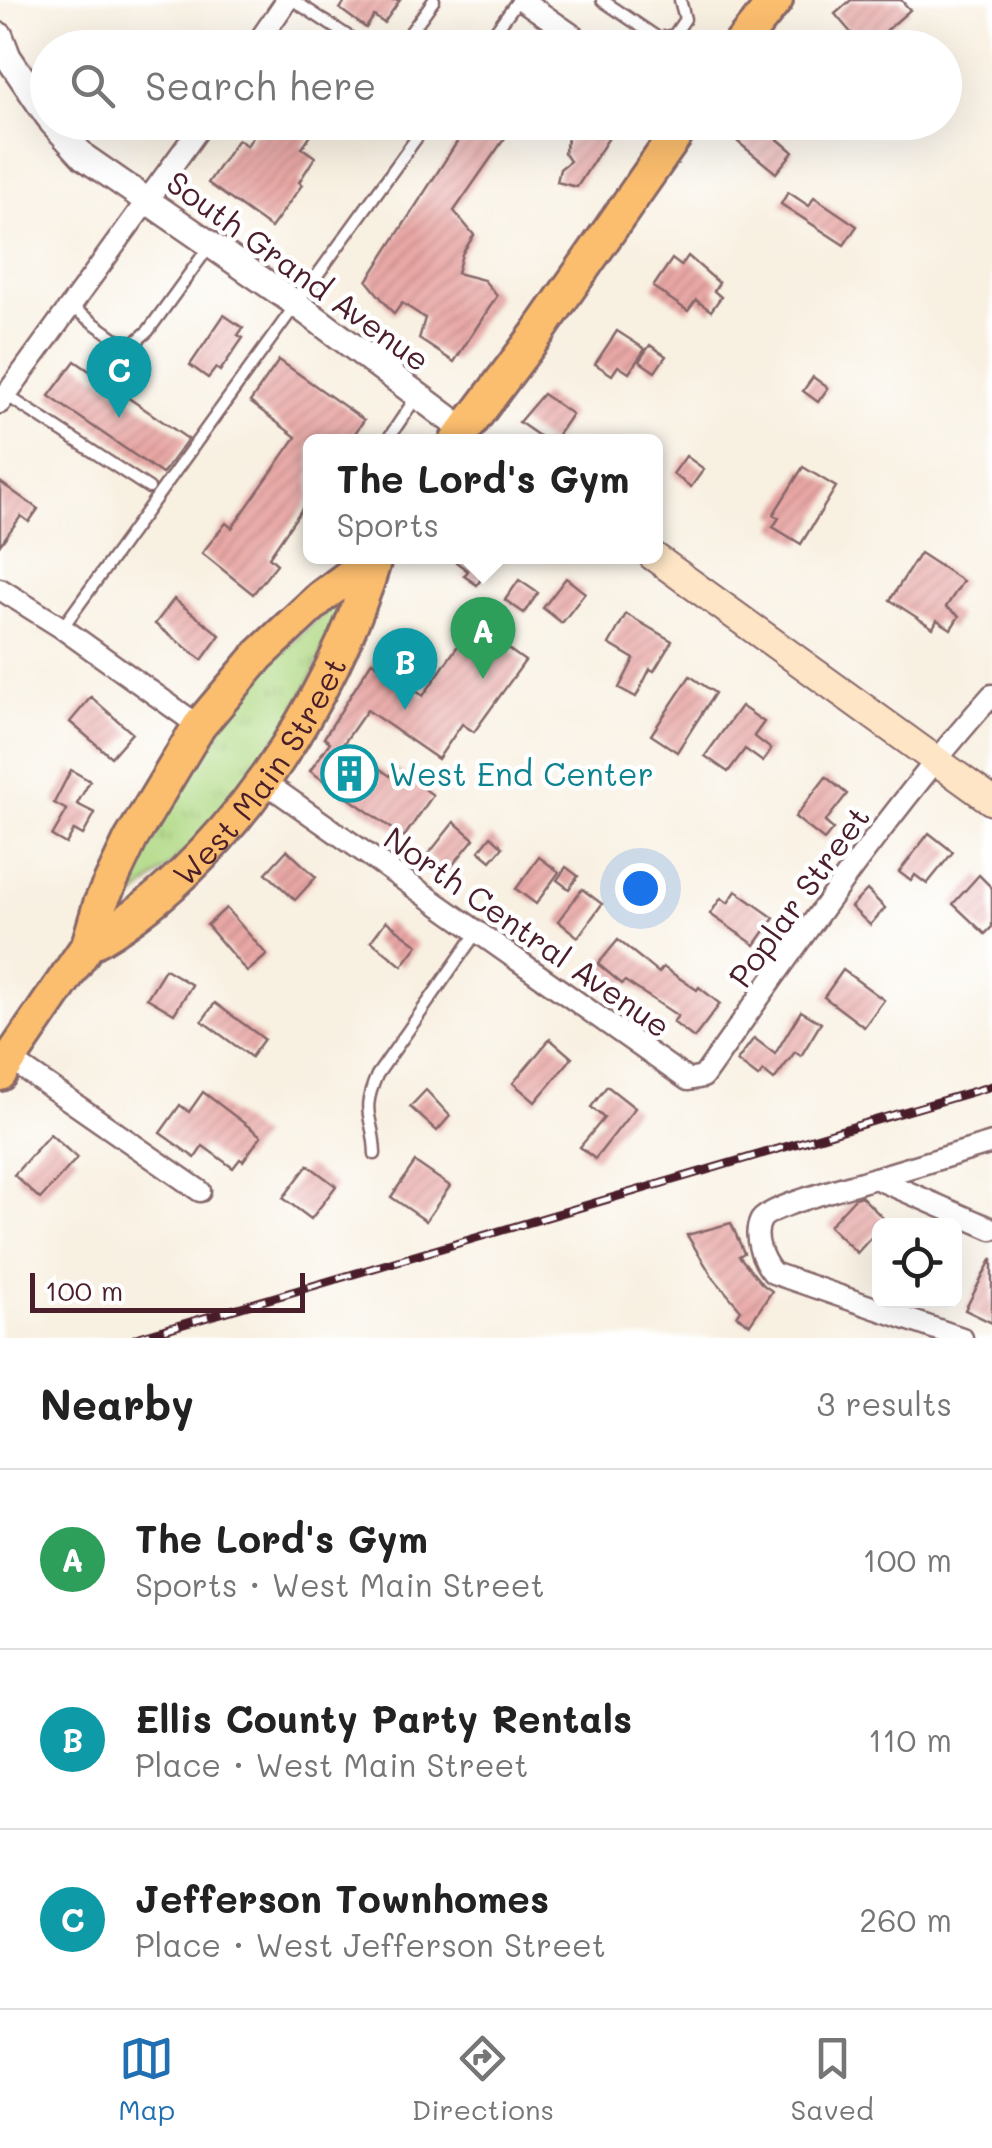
<!DOCTYPE html>
<html lang="en">
<head>
<meta charset="utf-8">
<style>
	body { margin:0; font-family:Mali,sans-serif; background:#f6f6f6; color:#222 }
	.controls { position:absolute; right:30px; bottom:30px; display:grid; overflow:hidden; border-radius:15px; box-shadow:0 10px 40px #0002 }
	.controls button { width:90px; height:90px; display:grid; place-items:center; padding:0; border:0; border-bottom:2px solid #e0e0e0; background:#fff; color:#222; font:50px sans-serif }
	.scale { position:absolute; left:30px; bottom:25px; width:275px; box-sizing:border-box; padding-left:10px; border:5px solid #4a1f2b; border-top:0; font-size:28px; line-height:35px; white-space:nowrap; color:#4a1f2b; -webkit-text-stroke:8px #fff; paint-order:stroke }
	.you { position:absolute; left:640px; top:888px; width:35px; height:35px; margin:-25px; border:8px solid #fff; border-radius:50%; background:#1a73e8; box-shadow:0 0 0 15px #1a73e833 }
	.badge { display:grid; place-items:center; width:65px; height:65px; border-radius:50%; background:#1f6fb2; color:#fff; font-size:32px; font-weight:700 }
	.pin { position:absolute; translate:-50% -82px; filter:drop-shadow(0 2px 5px #0008) }
	.pin::after { content:''; position:absolute; top:52px; width:35px; height:30px; background:inherit; clip-path:polygon(0 0,100% 0,50% 100%) }
	.popup { position:absolute; left:303px; top:434px; width:360px; height:130px; box-sizing:border-box; display:grid; place-content:center; border-radius:15px; background:#fff; filter:drop-shadow(0 2px 8px #0005); font-size:32px; white-space:nowrap; color:#767676 }
	.popup b { font-size:38px; color:#222 }
	.popup::after { content:''; position:absolute; left:50%; top:100%; margin-left:-20px; border:20px solid transparent; border-top-color:#fff }
	.list { margin:0; padding:0; list-style:none }
	h2 { display:flex; justify-content:space-between; align-items:center; height:130px; margin:0; padding:0 40px; font-size:42px }
	h2 small { font-size:32px; font-weight:400; color:#767676 }
	.list li { display:grid; grid-template-columns:65px 1fr auto; gap:30px; align-items:center; box-sizing:border-box; height:180px; padding:0 40px; border-top:2px solid #e0e0e0 }
	.list b { display:block; font-size:38px; white-space:nowrap }
	.list p { margin:0; font-size:32px; white-space:nowrap; color:#767676 }
	.list em { font-size:32px; font-style:normal; color:#767676 }
	.icon { flex:none; width:55px; height:55px; fill:none; stroke:currentColor; stroke-width:2; stroke-linecap:round; stroke-linejoin:round }
	.map { position:relative; flex:none; width:992px; height:1338px; overflow:hidden }
	.search { position:absolute; background:#fff; box-shadow:0 10px 40px #0002; left:30px; right:30px; top:30px; height:110px; display:flex; align-items:center; gap:25px; box-sizing:border-box; padding:0 35px; border-radius:55px; color:#767676; font-size:38px }
	.sheet { height:670px; background:#fff }
	nav { display:flex; justify-content:space-around; align-items:center; box-sizing:border-box; height:140px; border-top:2px solid #e0e0e0; background:#fff; font-size:28px; color:#767676 }
	nav a { display:grid; justify-items:center; gap:5px }
	nav .on { color:#1f6fb2 }
	.map>svg:first-child { display:block }
	.grass { fill:url(#grass-tufts); stroke:#7d7c58; stroke-width:2.5 }
	.building { fill:url(#building-hatch) }
	.lines { fill:none; stroke-linecap:round; stroke-linejoin:round }
	.service-casing { stroke:#87686b; stroke-width:15 }
	.minor-casing { stroke:#87686b; stroke-width:25 }
	.tertiary-casing { stroke:#87686b; stroke-width:30 }
	.secondary-casing { stroke:#87686b; stroke-width:32 }
	.primary-casing { stroke:#87686b; stroke-width:38 }
	.service { stroke:#fff; stroke-width:10 }
	.minor { stroke:#fff; stroke-width:20 }
	.tertiary { stroke:#fff; stroke-width:25 }
	.secondary { stroke:#fde5c5; stroke-width:28 }
	.primary { stroke:#fbbd6e; stroke-width:32 }
	.rail-casing { stroke:#4a1f2b; stroke-width:9 }
	.rail { stroke:#fff; stroke-width:5; stroke-dasharray:15; stroke-linecap:butt }
	.labels { text-anchor:middle; dominant-baseline:central; stroke-width:9; stroke-linejoin:round; paint-order:stroke }
	.street-label { font-size:32px; fill:#4a1f2b; stroke:#fff }
	.culture-label { font-size:32px; fill:#0d838f; stroke:#fff; text-anchor:start }
</style>
</head>
<body>
<div class="map">
<svg width="992" height="1338" viewBox="0 0 992 1338">
	<defs>
		<pattern id="grass-tufts" width="24" height="20" patternUnits="userSpaceOnUse" patternTransform="scale(2.5)"><rect width="24" height="20" fill="#b0d984"/><path d="M3 7l-1-3M5 7V3M7 7l1-3M15 17l-1-3M17 17v-4M19 17l1-3" fill="none" stroke="#99ba72"/></pattern>
		<pattern id="building-hatch" width="6" height="6" patternUnits="userSpaceOnUse" patternTransform="scale(2.5)"><rect width="6" height="6" fill="#e8a7a5"/><path d="M-1 1l2-2M0 6l6-6M5 7l2-2" fill="none" stroke="#c88f8e"/></pattern>
	</defs>
	<rect width="100%" height="100%" fill="#fff"/>
	<filter id="ink" filterUnits="userSpaceOnUse"><feTurbulence type="fractalNoise" baseFrequency=".01" numOctaves="2"/><feDisplacementMap in="SourceGraphic" scale="20" xChannelSelector="R" yChannelSelector="G"/><feConvolveMatrix kernelMatrix="1 2 1 2 8 2 1 2 1" color-interpolation-filters="sRGB"/></filter>
	<filter id="wash" filterUnits="userSpaceOnUse"><feTurbulence type="fractalNoise" baseFrequency=".0048" numOctaves="4" result="noise"/><feDisplacementMap in="SourceGraphic" scale="40" xChannelSelector="R" yChannelSelector="G"/><feGaussianBlur stdDeviation="2.25" result="paint"/><feColorMatrix in="noise" values="0 0 0 0 0 0 0 0 0 0 0 0 0 0 0 0 0 1.4 0 .05"/><feComposite in="paint" operator="in"/></filter>
	<g filter="url(#wash)">
		<rect width="100%" height="100%" fill="#f8f0e1"/>
		<polygon class="grass" points="352,587 292,720 209,831 114,915 117,900 141,846 237,694"/>
		<g id="blocks">
			<g class="building">
				<polygon points="346,0 400,0 384,23 374,16 366,28 340,9"/>
				<polygon points="851,0 901,0 910,10 886,31 892,38 881,48 864,48 835,14"/>
				<polygon points="262,122 319,122 302,148 315,157 299,182 302,185 271,228 208,183 238,139 247,146"/>
				<polygon points="470,122 516,122 454,211 474,235 462,254 457,273 484,280 497,296 454,362 419,339 425,318 402,303 394,314 367,281"/>
				<polygon points="572,122 619,122 577,187 557,182 560,169 570,161 564,153"/>
				<polygon points="753,122 772,122 780,129 774,136 793,152 776,173 738,142"/>
				<polygon points="788,192 809,206 814,197 857,226 844,245 781,204"/>
				<polygon points="688,256 719,283 714,291 721,297 711,311 696,300 688,311 653,287 672,259 681,266"/>
				<polygon points="224,315 243,328 238,335 243,338 220,371 216,368 208,378 190,365"/>
				<polygon points="617,331 645,349 629,373 618,366 612,375 595,364"/>
				<polygon points="650,345 666,356 655,372 639,361"/>
				<polygon points="279,360 364,420 349,442 310,442 310,497 269,557 277,564 253,594 202,553 226,523 232,528 296,437 250,402"/>
				<polygon points="75,361 188,439 162,474 49,396"/>
				<polygon points="813,377 828,388 818,402 803,391"/>
				<polygon points="543,394 572,414 553,442 548,442 519,422"/>
				<polygon points="686,456 704,469 691,487 673,474"/>
				<polygon points="803,467 836,487 801,544 773,527 779,518 773,515"/>
				<polygon points="0,482 38,509 29,522 21,516 0,545"/>
				<polygon points="920,553 963,581 946,607 959,616 951,629 937,620 933,628 890,600"/>
				<polygon points="448,556 497,556 477,585 464,576 468,571"/>
				<polygon points="566,578 585,593 562,623 543,608"/>
				<polygon points="519,580 538,593 524,613 505,600"/>
				<polygon points="174,599 220,635 202,660 155,624"/>
				<polygon points="626,614 672,641 654,671 650,669 636,697 619,688 634,659 609,644"/>
				<polygon points="473,624 525,661 474,732 462,724 438,759 367,710 344,743 390,776 395,768 433,795 404,837 310,771 330,742 324,738 372,661 423,696"/>
				<polygon points="690,676 715,693 677,752 651,735"/>
				<polygon points="91,697 132,733 111,757 70,722"/>
				<polygon points="741,706 764,722 754,736 771,749 763,762 745,749 728,772 705,756"/>
				<polygon points="71,770 90,781 77,804 95,813 83,835 74,830 66,844 52,836 67,810 54,803"/>
				<polygon points="826,777 847,794 825,822 833,829 824,840 795,817"/>
				<polygon points="454,822 474,839 447,872 427,856"/>
				<polygon points="929,833 953,852 927,884 915,875 911,881 899,872"/>
				<polygon points="491,836 503,847 491,861 479,851"/>
				<polygon points="287,850 316,877 295,900 266,873"/>
				<polygon points="539,857 559,872 536,904 516,889"/>
				<polygon points="566,867 578,876 569,889 557,880"/>
				<polygon points="979,875 992,888 992,927 985,934 953,904"/>
				<polygon points="582,889 602,904 578,937 558,921"/>
				<polygon points="867,890 885,908 870,925 851,907"/>
				<polygon points="736,891 774,918 755,945 710,914 721,898 728,903"/>
				<polygon points="226,908 267,955 247,972 207,925"/>
				<polygon points="386,921 418,945 402,966 371,941"/>
				<polygon points="618,940 659,973 663,967 697,990 699,987 720,1004 694,1038 673,1022 678,1016 625,981 622,984 598,964"/>
				<polygon points="165,969 192,985 174,1014 147,998"/>
				<polygon points="843,970 884,1000 864,1027 824,997"/>
				<polygon points="215,1003 264,1039 251,1057 202,1021"/>
				<polygon points="801,1011 821,1023 801,1056 795,1052 774,1080 763,1071 758,1077 737,1061 754,1038 775,1054"/>
				<polygon points="550,1039 572,1058 535,1102 513,1083"/>
				<polygon points="607,1086 635,1108 595,1159 580,1147 604,1118 591,1107"/>
				<polygon points="426,1090 450,1116 437,1131 410,1107"/>
				<polygon points="203,1092 261,1136 243,1161 240,1159 233,1168 203,1146 195,1158 160,1133 180,1105 189,1112"/>
				<polygon points="50,1134 77,1158 40,1199 14,1175"/>
				<polygon points="415,1162 450,1186 426,1221 391,1197"/>
				<polygon points="308,1165 336,1186 311,1219 283,1198"/>
				<polygon points="861,1196 886,1221 857,1253 829,1226 855,1198"/>
				<polygon points="731,1223 744,1253 739,1256 762,1284 772,1291 750,1324 737,1316 741,1310 712,1276 687,1235"/>
				<polygon points="992,1258 992,1323 965,1310"/>
			</g>
		</g>
	</g>
	<g filter="url(#ink)">
		<use href="#blocks" fill-opacity="0" stroke="#87686b" stroke-width="2.5"/>
		<g class="lines">
			<defs>
				<g id="service">
					<polyline points="293,0 366,48"/>
					<polyline points="602,0 658,38 674,35 685,19 680,0"/>
					<polyline points="399,48 434,0"/>
					<polyline points="483,48 518,0"/>
					<polyline points="70,306 123,344 132,345 148,331 211,244"/>
					<polyline points="6,395 149,488"/>
					<polyline points="386,442 417,396"/>
					<polyline points="62,628 428,122"/>
					<path d="M375,1154C374,1115 359,1116 377,1075L477,932"/>
				</g>
				<g id="minor">
					<polyline points="522,0 591,48"/>
					<polyline points="254,48 287,0"/>
					<polyline points="0,403 204,122"/>
					<polyline points="0,589 62,628 199,726"/>
					<path d="M263,781L688,1080L703,1077C796,946 885,815 992,695"/>
					<polyline points="4,1055 200,1191"/>
					<polyline points="875,1178 992,1143"/>
					<path d="M962,1338L773,1273C762,1260 752,1236 761,1220C771,1205 854,1185 875,1178L992,1229"/>
				</g>
				<g id="tertiary">
					<polyline points="0,36 8,57 48,116"/>
					<polyline points="52,122 84,157 295,303 464,430"/>
				</g>
				<polyline id="secondary" points="653,556 992,801"/>
				<g id="primary">
					<polyline points="737,48 776,0"/>
					<polyline points="456,442 537,334 685,122"/>
					<path id="s1" d="M88,945C222,872 333,700 376,556"/>
					<polyline points="0,1074 88,945 100,904 131,839 199,726 259,655 321,597 376,556"/>
				</g>
			</defs>
			<use href="#service" class="service-casing"/>
			<use href="#minor" class="minor-casing"/>
			<use href="#tertiary" class="tertiary-casing"/>
			<use href="#secondary" class="secondary-casing"/>
			<use href="#primary" class="primary-casing"/>
			<use href="#service" class="service"/>
			<use href="#minor" class="minor"/>
			<use href="#tertiary" class="tertiary"/>
			<use href="#secondary" class="secondary"/>
			<use href="#primary" class="primary"/>
			<defs>
				<polyline id="rail" points="136,1338 992,1086"/>
			</defs>
			<use href="#rail" class="rail-casing"/>
			<use href="#rail" class="rail"/>
		</g>
	</g>
	<defs>
		<symbol id="building-ring" viewBox="-11 -11 22 22"><circle r="9.5" fill="#fff" stroke="#0f9aa8" stroke-width="1.5"/><path d="M-4-6H4V6H1V3H-1V6H-4ZM-2.5-4.3h1.7v1.8h-1.7ZM.8-4.3h1.7v1.8H.8ZM-2.5-1h1.7V.8h-1.7ZM.8-1h1.7V.8H.8Z" fill="#0f9aa8"/></symbol>
	</defs>
	<g fill-rule="evenodd">
		<use href="#building-ring" x="318" y="742" width="63" height="63"/>
	</g>
	<g class="labels">
		<g class="street-label">
			<text transform="translate(299 270) rotate(36)">South Grand Avenue</text>
			<text stroke="none"><textPath href="#s1" startOffset="248">West Main Street</textPath></text>
			<text transform="translate(798 896) rotate(-54)">Poplar Street</text>
			<text transform="translate(528 931) rotate(35)">North Central Avenue</text>
		</g>
		<g class="culture-label">
			<text x="389" y="773">West End Center</text>
		</g>
	</g>
</svg>
<div class="controls">
<button><svg class="icon" aria-label="locate" viewBox="0 0 24 24"><circle cx="12" cy="12" r="6"/><path d="M12 2v4M12 18v4M2 12h4M18 12h4"/></svg></button>
</div>
<div class="scale">100 m</div>
<div class="you"></div>
<div class="pin badge" style="left:483px;top:679px;background:#2e9e5b">A</div>
<div class="popup"><b>The Lord's Gym</b>Sports</div>
<div class="pin badge" style="left:405px;top:710px;background:#0f9aa8">B</div>
<div class="pin badge" style="left:119px;top:418px;background:#0f9aa8">C</div>
<div class="search"><svg class="icon" aria-label="search" viewBox="0 0 24 24"><circle cx="10" cy="10" r="6"/><path d="M15 15l6 6"/></svg>Search here</div>
</div>
<section class="sheet">
<h2>Nearby<small>3 results</small></h2>
<ul class="list">
<li><span class="badge" style="background:#2e9e5b">A</span><div><b>The Lord's Gym</b><p>Sports · West Main Street</p></div><em>100 m</em></li>
<li><span class="badge" style="background:#0f9aa8">B</span><div><b>Ellis County Party Rentals</b><p>Place · West Main Street</p></div><em>110 m</em></li>
<li><span class="badge" style="background:#0f9aa8">C</span><div><b>Jefferson Townhomes</b><p>Place · West Jefferson Street</p></div><em>260 m</em></li>
</ul>
</section>
<nav>
<a class="on"><svg class="icon" aria-label="map" viewBox="0 0 24 24"><path d="M3 6l6-2 6 2 6-2v14l-6 2-6-2-6 2zM9 4v14M15 6v14"/></svg>Map</a>
<a><svg class="icon" aria-label="directions" viewBox="0 0 24 24"><path d="M12 3l9 9-9 9-9-9zM9 14v-3h6M13 9l2 2-2 2"/></svg>Directions</a>
<a><svg class="icon" aria-label="saved" viewBox="0 0 24 24"><path d="M7 4h10v16l-5-4-5 4z"/></svg>Saved</a>
</nav>
</body>
</html>
